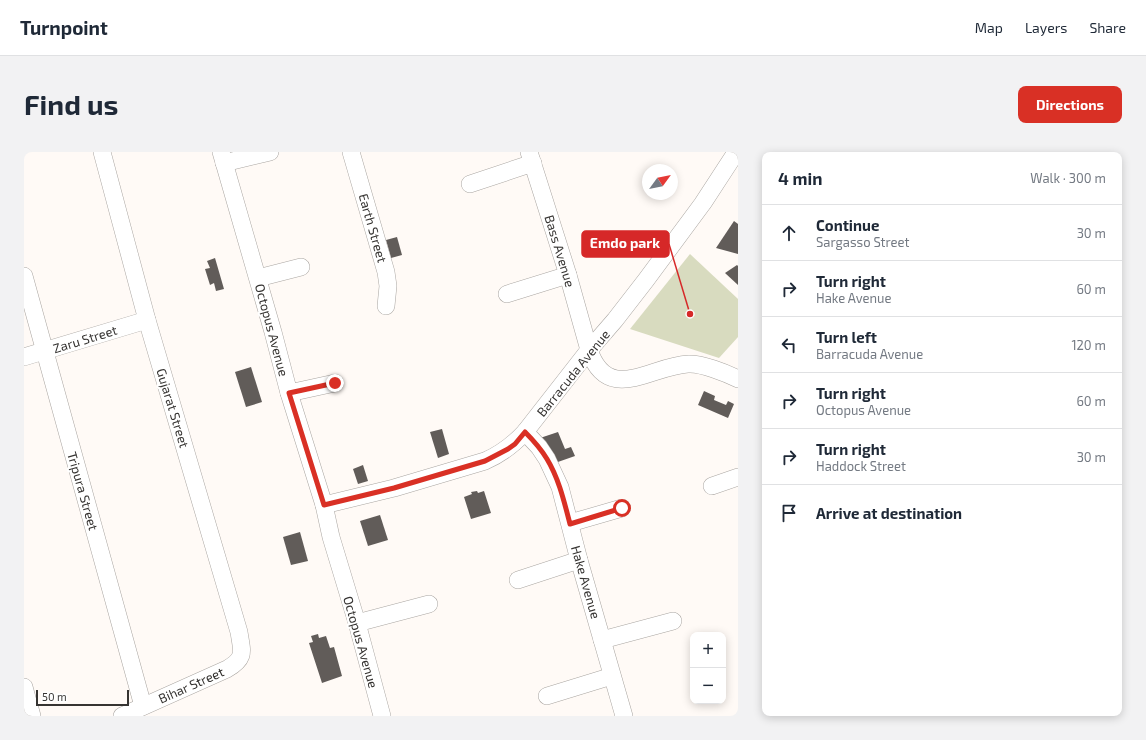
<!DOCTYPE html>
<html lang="en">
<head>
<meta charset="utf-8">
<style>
	body { margin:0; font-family:"Exo 2",sans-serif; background:#f2f2f3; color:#1f2937 }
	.controls { position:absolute; right:12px; bottom:12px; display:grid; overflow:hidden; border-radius:8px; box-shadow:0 2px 10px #0003 }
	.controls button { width:36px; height:36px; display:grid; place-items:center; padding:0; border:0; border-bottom:1px solid #e0e1e3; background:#fff; color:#1f2937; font:20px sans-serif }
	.compass { position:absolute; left:618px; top:12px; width:36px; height:36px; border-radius:50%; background:#fff; box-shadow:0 2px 10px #0003; rotate:57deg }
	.scale { position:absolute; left:12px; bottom:10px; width:93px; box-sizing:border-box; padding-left:4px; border:2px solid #363432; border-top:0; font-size:11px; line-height:14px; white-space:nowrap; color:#363432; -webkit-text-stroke:3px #fff; paint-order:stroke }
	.stop { position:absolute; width:12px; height:12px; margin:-9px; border:3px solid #d93025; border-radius:50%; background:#fff }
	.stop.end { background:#d93025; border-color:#fff; box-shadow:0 1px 4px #0008 }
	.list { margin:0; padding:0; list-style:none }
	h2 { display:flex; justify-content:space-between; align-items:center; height:52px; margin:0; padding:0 16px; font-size:17px }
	h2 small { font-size:13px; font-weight:400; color:#747a83 }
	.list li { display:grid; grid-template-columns:26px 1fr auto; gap:12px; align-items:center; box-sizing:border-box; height:56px; padding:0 16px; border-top:1px solid #e0e1e3 }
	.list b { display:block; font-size:15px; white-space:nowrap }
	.list p { margin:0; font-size:13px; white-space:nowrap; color:#747a83 }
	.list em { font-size:13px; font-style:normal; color:#747a83 }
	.icon { flex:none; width:22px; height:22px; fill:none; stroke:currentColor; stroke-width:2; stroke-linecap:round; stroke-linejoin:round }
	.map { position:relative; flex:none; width:714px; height:564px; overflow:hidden; border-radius:8px }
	header { display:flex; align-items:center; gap:24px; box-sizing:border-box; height:56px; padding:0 20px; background:#fff; border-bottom:1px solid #e0e1e3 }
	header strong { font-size:19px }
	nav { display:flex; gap:22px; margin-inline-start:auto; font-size:14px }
	.intro { display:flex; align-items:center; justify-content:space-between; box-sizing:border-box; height:96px; padding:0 24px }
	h1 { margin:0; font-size:28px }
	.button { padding:10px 18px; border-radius:8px; background:#d93025; color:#fff; font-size:14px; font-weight:700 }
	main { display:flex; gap:24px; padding:0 24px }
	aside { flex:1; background:#fff; border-radius:8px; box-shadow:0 2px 10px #0003 }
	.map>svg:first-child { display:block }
	.green { fill:#d8dbbf }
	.building { fill:#615c59 }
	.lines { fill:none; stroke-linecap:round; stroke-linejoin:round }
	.minor-casing { stroke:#aaa6a2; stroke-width:18 }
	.minor { stroke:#fff; stroke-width:17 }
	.route { stroke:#d93025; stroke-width:5 }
	.labels { text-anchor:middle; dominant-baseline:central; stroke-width:4; stroke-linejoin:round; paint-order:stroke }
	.street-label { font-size:13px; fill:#363432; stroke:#fff }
	.leader { fill:none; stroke:#d62828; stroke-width:1.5 }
	.callout-dot { fill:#d62828; stroke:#fff; stroke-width:1.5 }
	.callout { fill:#d62828; stroke:#d62828; stroke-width:1.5 }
	.callout-label { font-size:14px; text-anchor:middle; font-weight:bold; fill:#fff }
</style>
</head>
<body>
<header>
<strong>Turnpoint</strong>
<nav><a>Map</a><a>Layers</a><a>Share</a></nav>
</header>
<div class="intro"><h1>Find us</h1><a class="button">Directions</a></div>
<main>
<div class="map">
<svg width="714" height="564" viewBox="0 0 714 564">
	<rect width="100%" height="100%" fill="#fffaf6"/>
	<polygon class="green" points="666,102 714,147 714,185 695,206 606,177"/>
	<g class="building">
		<polygon points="710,69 714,72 714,102 692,96"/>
		<polygon points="373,85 378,103 367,106 362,88"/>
		<polygon points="191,106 200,137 192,139 190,131 186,133 181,117 186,116 183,109"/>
		<polygon points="713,113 714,114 714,133 701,121"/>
		<polygon points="227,215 238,250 222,255 211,220"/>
		<polygon points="680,239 691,244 690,248 702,253 704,249 710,252 704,266 674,253"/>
		<polygon points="418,277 425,302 414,306 406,280"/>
		<polygon points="534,280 541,297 547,295 551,304 531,311 516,286"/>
		<polygon points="339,313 344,329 334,332 329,317"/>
		<polygon points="453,339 454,341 460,339 467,361 447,367 440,345 448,342 447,340"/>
		<polygon points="356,363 364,388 344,394 336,369"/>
		<polygon points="276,380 284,409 267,413 259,385"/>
		<polygon points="294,482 295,486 302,484 306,496 310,495 318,524 298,531 285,491 289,490 287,484"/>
	</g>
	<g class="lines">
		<defs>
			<g id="minor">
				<path d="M78,0L123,168L215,480C218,500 222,506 203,517L98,564"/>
				<polyline points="197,0 249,180 265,241 300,353 307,385 333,471 358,564"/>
				<polyline points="327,0 362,120 364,134 362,154"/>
				<path d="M505,0L544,123L565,198C584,253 626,214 664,212C677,211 702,221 714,227"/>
				<polyline points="200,11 246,0"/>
				<polyline points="446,32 509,11"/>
				<polyline points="0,124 119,554"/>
				<polyline points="234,126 277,115"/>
				<polyline points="483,142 544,123"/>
				<polyline points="0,205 123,168"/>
				<polyline points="265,241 311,231"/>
				<polyline points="501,280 515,295 523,307 536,335 555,408 600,564"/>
				<polyline points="688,334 714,325"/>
				<path d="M300,353L370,336L461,309C477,302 489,293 501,280L565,198L591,168L622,128L679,51L709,5"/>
				<polyline points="546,371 598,356"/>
				<polyline points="494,428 555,408"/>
				<polyline points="333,471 405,452"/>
				<polyline points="578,488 649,469"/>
				<polyline points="0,535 8,564"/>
				<polyline points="523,544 588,524"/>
			</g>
		</defs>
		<use href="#minor" class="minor-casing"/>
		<use href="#minor" class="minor"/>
	</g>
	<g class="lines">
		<path class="route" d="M311,231L265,241L300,353L370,336L461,309L484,297L491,292L501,280C509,288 517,297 523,307C535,327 540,349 546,372L598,356"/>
	</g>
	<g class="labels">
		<g class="street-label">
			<text transform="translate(349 76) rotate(74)">Earth Street</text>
			<text transform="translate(536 99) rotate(73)">Bass Avenue</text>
			<text transform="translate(248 178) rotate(75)">Octopus Avenue</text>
			<text transform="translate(61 187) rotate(-17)">Zaru Street</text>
			<text transform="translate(549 221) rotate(-51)">Barracuda Avenue</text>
			<text transform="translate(149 256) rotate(73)">Gujarat Street</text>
			<text transform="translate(59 339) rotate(74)">Tripura Street</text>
			<text transform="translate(562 430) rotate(74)">Hake Avenue</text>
			<text transform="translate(337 490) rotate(74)">Octopus Avenue</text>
			<text transform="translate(167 533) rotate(-24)">Bihar Street</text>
		</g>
	</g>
	<path class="leader" d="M666 162L645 92"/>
	<circle class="callout-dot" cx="666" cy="162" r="4"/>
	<rect class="callout" x="558" y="79" width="87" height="26" rx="4"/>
	<g class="callout-label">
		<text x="601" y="96">Emdo park</text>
	</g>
</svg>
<div class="controls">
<button>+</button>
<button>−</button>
</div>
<svg class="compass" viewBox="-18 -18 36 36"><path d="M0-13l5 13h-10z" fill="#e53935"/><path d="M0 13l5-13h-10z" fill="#747a83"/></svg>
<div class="scale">50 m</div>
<div class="stop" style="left:598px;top:356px"></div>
<div class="stop end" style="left:311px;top:231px"></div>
</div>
<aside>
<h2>4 min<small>Walk · 300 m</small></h2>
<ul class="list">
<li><svg class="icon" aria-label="ahead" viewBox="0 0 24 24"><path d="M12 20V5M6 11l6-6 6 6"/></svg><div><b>Continue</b><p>Sargasso Street</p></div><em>30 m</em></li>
<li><svg class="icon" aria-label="right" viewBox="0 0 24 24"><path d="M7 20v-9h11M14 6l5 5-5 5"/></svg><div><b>Turn right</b><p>Hake Avenue</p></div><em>60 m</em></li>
<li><svg class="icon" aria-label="left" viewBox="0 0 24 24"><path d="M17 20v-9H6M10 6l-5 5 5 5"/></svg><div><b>Turn left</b><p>Barracuda Avenue</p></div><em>120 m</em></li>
<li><svg class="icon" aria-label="right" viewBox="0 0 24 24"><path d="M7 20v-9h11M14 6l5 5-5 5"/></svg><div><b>Turn right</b><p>Octopus Avenue</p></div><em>60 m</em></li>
<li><svg class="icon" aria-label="right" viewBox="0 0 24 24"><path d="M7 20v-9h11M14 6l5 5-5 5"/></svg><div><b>Turn right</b><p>Haddock Street</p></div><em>30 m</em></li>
<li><svg class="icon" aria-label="arrive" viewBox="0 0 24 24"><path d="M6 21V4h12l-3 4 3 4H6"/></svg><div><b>Arrive at destination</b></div></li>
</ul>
</aside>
</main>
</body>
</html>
